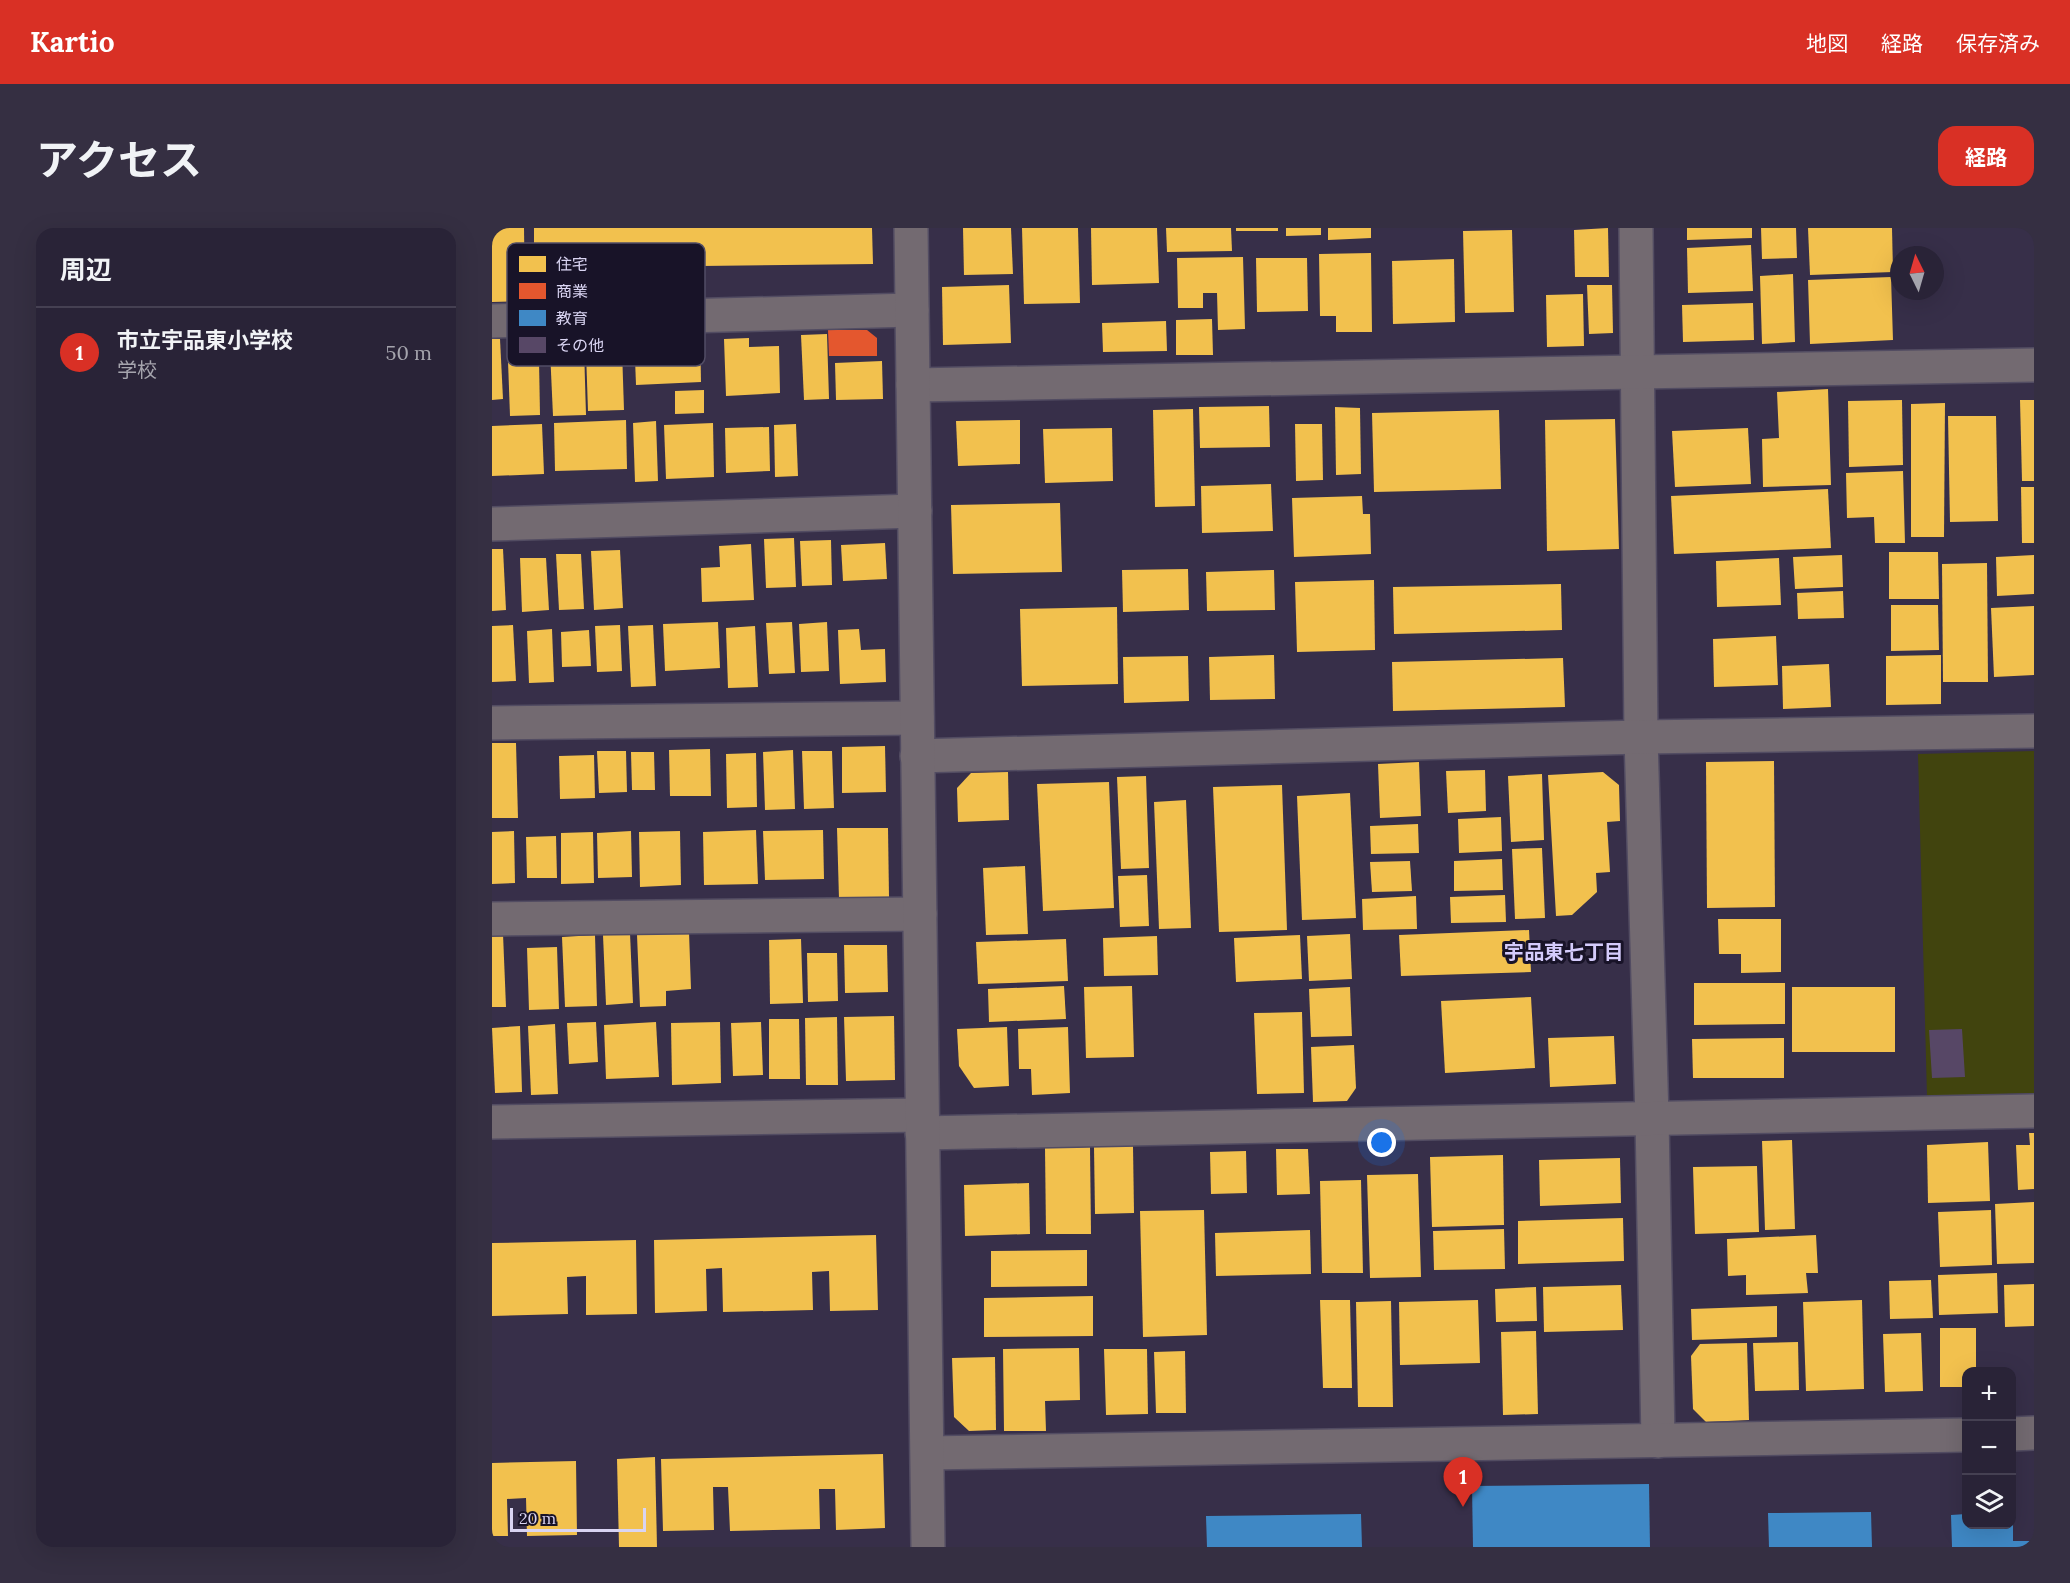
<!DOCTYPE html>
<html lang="ja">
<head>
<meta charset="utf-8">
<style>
	body { margin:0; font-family:Lora,"Noto Sans JP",serif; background:#352f42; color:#f1f3f6 }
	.controls { position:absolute; right:18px; bottom:18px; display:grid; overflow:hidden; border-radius:12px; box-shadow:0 6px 24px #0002 }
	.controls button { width:54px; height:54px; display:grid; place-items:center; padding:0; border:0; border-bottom:2px solid #454052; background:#292337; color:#f1f3f6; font:30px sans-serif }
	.compass { position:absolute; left:1398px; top:18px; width:54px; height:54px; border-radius:50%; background:#292337; box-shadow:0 6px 24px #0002; rotate:355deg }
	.scale { position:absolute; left:18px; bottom:15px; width:136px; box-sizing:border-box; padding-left:6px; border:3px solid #d9d4f2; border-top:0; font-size:16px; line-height:21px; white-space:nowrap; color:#d9d4f2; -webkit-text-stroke:4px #181328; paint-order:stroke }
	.you { position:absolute; left:890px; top:915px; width:21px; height:21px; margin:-15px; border:4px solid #fff; border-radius:50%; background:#1a73e8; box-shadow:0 0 0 9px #1a73e833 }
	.badge { display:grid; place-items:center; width:39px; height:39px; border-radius:50%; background:#d93025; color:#fff; font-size:20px; font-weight:700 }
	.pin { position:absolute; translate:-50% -50px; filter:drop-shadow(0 2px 3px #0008) }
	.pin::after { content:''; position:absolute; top:32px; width:21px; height:18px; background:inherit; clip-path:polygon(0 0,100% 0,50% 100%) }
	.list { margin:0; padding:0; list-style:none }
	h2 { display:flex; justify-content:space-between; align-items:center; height:78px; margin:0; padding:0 24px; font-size:26px }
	h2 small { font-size:20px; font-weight:400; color:#a5a4ad }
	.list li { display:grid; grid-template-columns:39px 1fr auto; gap:18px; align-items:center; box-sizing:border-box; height:90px; padding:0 24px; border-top:2px solid #454052 }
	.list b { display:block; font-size:22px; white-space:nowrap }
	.list p { margin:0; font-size:20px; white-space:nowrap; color:#a5a4ad }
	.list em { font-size:20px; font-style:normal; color:#a5a4ad }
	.icon { flex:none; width:33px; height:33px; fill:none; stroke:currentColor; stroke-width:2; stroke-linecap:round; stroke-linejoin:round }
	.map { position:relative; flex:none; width:1542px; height:1319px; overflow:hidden; border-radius:18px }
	header { display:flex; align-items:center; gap:36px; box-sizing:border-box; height:84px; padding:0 30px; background:#d93025; color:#fff }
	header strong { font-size:28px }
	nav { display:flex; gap:33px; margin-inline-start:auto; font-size:21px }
	.intro { display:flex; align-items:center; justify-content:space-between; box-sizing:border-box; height:144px; padding:0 36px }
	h1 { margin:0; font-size:42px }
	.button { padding:15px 27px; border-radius:18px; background:#d93025; color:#fff; font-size:21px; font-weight:700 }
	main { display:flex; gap:36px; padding:0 36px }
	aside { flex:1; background:#292337; border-radius:18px; box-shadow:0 6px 24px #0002 }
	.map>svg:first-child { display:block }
	.green { fill:#41440e }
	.homes { fill:#f2c14e }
	.shops { fill:#e4572e }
	.schools { fill:#3f88c5 }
	.building { fill:#574766 }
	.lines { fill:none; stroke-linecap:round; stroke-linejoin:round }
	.minor-casing { stroke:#524c62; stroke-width:36 }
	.tertiary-casing { stroke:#524c62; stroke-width:36 }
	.minor { stroke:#736a71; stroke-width:33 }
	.tertiary { stroke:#736a71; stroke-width:33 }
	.labels { text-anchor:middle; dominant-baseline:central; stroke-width:6; stroke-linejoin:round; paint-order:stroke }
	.neighbourhood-label { font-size:20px; font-weight:bold; fill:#d4cbfb; stroke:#181328 }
	.key { fill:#181328; stroke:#524d65; stroke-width:1.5 }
	.key-label { font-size:16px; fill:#d9d4f2 }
</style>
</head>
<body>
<header>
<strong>Kartio</strong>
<nav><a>地図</a><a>経路</a><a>保存済み</a></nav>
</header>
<div class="intro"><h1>アクセス</h1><a class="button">経路</a></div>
<main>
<aside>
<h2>周辺<small></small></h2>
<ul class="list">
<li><span class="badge">1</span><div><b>市立宇品東小学校</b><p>学校</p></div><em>50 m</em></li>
</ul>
</aside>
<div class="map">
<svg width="1542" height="1319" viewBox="0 0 1542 1319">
	<rect width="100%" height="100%" fill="#372f49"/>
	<polygon class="green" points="1542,523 1542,865 1435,868 1426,526"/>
	<g class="homes">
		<polygon points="0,0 32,0 33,73 0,74"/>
		<polygon points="42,0 380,0 381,36 42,40"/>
		<polygon points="471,0 519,0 521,46 472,47"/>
		<polygon points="530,0 586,0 588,75 532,76"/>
		<polygon points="599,0 665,0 667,55 600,57"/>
		<polygon points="674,0 739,0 740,23 675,24"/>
		<rect x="744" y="0" width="42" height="3"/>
		<polygon points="794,0 829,0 829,7 794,8"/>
		<polygon points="836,0 879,0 879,10 836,12"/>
		<polygon points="1116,0 1117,49 1083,49 1082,2"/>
		<polygon points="1195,0 1260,0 1260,10 1195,12"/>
		<polygon points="1269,0 1304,0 1305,30 1270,31"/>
		<polygon points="1316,0 1400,0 1401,44 1318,47"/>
		<polygon points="1020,2 1022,84 973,85 971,3"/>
		<polygon points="1259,17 1261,63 1196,65 1195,20"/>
		<polygon points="879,25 880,104 844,104 844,88 828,88 827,26"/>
		<polygon points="751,29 753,101 726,102 725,65 711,65 711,80 686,80 685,30"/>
		<polygon points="764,30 815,30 816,83 765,84"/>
		<polygon points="962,31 963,94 901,96 900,33"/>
		<polygon points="1301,46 1303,114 1270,116 1268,48"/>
		<polygon points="1399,49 1401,112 1318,116 1316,52"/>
		<polygon points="517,57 519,115 451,117 450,59"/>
		<polygon points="1095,57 1120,57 1121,105 1097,106"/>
		<polygon points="1091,66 1092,118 1055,119 1054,67"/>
		<polygon points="1261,75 1262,112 1191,114 1190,77"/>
		<polygon points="720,91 721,127 684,127 684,92"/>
		<polygon points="674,93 675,123 611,124 610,95"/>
		<polygon points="208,102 209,154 144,157 142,105"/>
		<polygon points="335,106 337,171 312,172 309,107"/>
		<polygon points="257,110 257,119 287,118 288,165 234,168 232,111"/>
		<polygon points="0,111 8,111 11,171 0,172"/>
		<polygon points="92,120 94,187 61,188 58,122"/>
		<polygon points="130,122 132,182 96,183 94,124"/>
		<polygon points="47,132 48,187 18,188 16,133"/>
		<polygon points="390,133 391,171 344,172 343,135"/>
		<polygon points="1336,161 1339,257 1271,259 1270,211 1287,210 1285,164"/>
		<polygon points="212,162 212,185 183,186 183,163"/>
		<polygon points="1410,172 1411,237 1357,239 1356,173"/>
		<polygon points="1528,172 1542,172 1542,253 1530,253"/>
		<polygon points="1453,175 1452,309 1419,309 1419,176"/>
		<polygon points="777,178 778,219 708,220 707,179"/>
		<polygon points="843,179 868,180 869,246 844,247"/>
		<polygon points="701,181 703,278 663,279 661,182"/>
		<polygon points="1007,182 1009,261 882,264 880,185"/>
		<polygon points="1456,188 1504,188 1506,293 1458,294"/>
		<polygon points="1123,191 1127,321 1055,323 1053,192"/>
		<polygon points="134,192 135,241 63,243 62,195"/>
		<polygon points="528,192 528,236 466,238 464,193"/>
		<polygon points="164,193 166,253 143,254 141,195"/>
		<polygon points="221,195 222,249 174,251 172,197"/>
		<polygon points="50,196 52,246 0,248 0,198"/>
		<polygon points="304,196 306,248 283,249 282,197"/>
		<polygon points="803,196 830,196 831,252 804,253"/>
		<polygon points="277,199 278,243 234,245 233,200"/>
		<polygon points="620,200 621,253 553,255 551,201"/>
		<polygon points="1256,200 1259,256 1183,259 1180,203"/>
		<polygon points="1411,243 1413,315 1383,315 1382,289 1355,290 1354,245"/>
		<polygon points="779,256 781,303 710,305 709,258"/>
		<polygon points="1529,259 1542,259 1542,315 1530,315"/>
		<polygon points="1336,261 1339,320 1182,326 1179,268"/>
		<polygon points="870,268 871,286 878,286 879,326 802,329 800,270"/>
		<polygon points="568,275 570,344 461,346 459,277"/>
		<polygon points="302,310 304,359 274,360 272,311"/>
		<polygon points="339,312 340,357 310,358 308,313"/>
		<polygon points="393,315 395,351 351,353 349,317"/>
		<polygon points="259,316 262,372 210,374 209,340 228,339 227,318"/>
		<polygon points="0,321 11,321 14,382 0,383"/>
		<polygon points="128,322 131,380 102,382 99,323"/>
		<polygon points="1397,324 1446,324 1447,371 1397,371"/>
		<polygon points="64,326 89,326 92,381 67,382"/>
		<polygon points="1350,327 1351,359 1303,361 1301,329"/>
		<polygon points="1542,327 1542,366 1505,368 1504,329"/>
		<polygon points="28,330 54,330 57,382 30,384"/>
		<polygon points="1287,330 1289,377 1225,379 1224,333"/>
		<polygon points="1495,335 1496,454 1451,454 1450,336"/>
		<polygon points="696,341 697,382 631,384 630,342"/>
		<polygon points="782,342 783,382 715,383 714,344"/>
		<polygon points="882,352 883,422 805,424 803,354"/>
		<polygon points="1069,356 1070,402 902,406 901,359"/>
		<polygon points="1351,363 1352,390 1306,391 1305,365"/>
		<polygon points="1399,377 1446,377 1447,422 1399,423"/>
		<polygon points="1542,378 1542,447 1502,449 1499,380"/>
		<polygon points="625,379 626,456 530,458 528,381"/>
		<polygon points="226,394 228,440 173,443 171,396"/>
		<polygon points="300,394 303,445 277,446 274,395"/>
		<polygon points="335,394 337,443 309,444 307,396"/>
		<polygon points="21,397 24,453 0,454 0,398"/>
		<polygon points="128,397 130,443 105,444 103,398"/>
		<polygon points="161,397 164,458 139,459 136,398"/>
		<polygon points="263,398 266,459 236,460 234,400"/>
		<polygon points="60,401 62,454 37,455 35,403"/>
		<polygon points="367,401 369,422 393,421 394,454 348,456 346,402"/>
		<polygon points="97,402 99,438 70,439 69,404"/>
		<polygon points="1284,408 1286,457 1222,459 1221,411"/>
		<polygon points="782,427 783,471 718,472 717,429"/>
		<polygon points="1449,427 1449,476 1394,477 1394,428"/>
		<polygon points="696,428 697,473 632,475 631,429"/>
		<polygon points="1071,430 1073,479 901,483 900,434"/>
		<polygon points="1337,436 1339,479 1291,481 1290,438"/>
		<polygon points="0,515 24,515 26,590 0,590"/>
		<polygon points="393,518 394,564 350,565 350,519"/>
		<polygon points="218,521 219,568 178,568 177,522"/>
		<polygon points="301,522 303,581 273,582 271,524"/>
		<polygon points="105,523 134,523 135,564 107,565"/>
		<polygon points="310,523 340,523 342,580 312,581"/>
		<polygon points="139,524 162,524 163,562 140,562"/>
		<polygon points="264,525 265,579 235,580 234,526"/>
		<polygon points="102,527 103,570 68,571 67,528"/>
		<polygon points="1282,533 1283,679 1215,680 1214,534"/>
		<polygon points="927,534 929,588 888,590 886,536"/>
		<polygon points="993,542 994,583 956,585 954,543"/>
		<polygon points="516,544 517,592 466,594 465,560 479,545"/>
		<polygon points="1111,544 1127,557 1128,593 1115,594 1118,644 1104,645 1105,664 1080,687 1064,688 1056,547"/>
		<polygon points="1050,546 1052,612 1019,614 1016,548"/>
		<polygon points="654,548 657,640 629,641 625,549"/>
		<polygon points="617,554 622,680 551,683 545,556"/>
		<polygon points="790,557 795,702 727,704 721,559"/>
		<polygon points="858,565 864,690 810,692 805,568"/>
		<polygon points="694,572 699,700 667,701 662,574"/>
		<polygon points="1009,589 1010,623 967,625 966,591"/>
		<polygon points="926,596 927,625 879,626 878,598"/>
		<polygon points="345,600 396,600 397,669 347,671"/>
		<polygon points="264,602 266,656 212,657 211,604"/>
		<polygon points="331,602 332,651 273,652 271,603"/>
		<polygon points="22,603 23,655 0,656 0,604"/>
		<polygon points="139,603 140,649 106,650 105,605"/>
		<polygon points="188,603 189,657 148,659 147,604"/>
		<polygon points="101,604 102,655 69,656 69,605"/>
		<polygon points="64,608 65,650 35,650 34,609"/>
		<polygon points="1050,620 1053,690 1023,691 1020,621"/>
		<polygon points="1010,631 1011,662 962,663 962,633"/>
		<polygon points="918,633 920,663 880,664 878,634"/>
		<polygon points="533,638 536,706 494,707 491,640"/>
		<polygon points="655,647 657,698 628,699 626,648"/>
		<polygon points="1013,667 1014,694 959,695 958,669"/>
		<polygon points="924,668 925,701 871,702 870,671"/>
		<polygon points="1226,691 1289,691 1289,744 1249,745 1249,726 1227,726"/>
		<polygon points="1037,702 1039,744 909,748 907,707"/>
		<polygon points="197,704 199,761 174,763 174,778 148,779 145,707"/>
		<polygon points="138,705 141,775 114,777 111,707"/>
		<polygon points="0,706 11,706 14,779 0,779"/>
		<polygon points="858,706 860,751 817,753 815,708"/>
		<polygon points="103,707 105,778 73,779 70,709"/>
		<polygon points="808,707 810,751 744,754 742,710"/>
		<polygon points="665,708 666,747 612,748 611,710"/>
		<polygon points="309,711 311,775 278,776 277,712"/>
		<polygon points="574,711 576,753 486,756 484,714"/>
		<polygon points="352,717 395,717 396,764 353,765"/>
		<polygon points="65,719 67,781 37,782 35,720"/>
		<polygon points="315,725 345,725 346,773 316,774"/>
		<polygon points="1202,755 1293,755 1293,796 1202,797"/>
		<polygon points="572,758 574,791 497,794 496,761"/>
		<polygon points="640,758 642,829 594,830 592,759"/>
		<polygon points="858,759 860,808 819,809 817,761"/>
		<rect x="1300" y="759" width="103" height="65"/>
		<polygon points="1039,769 1043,840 953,845 949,773"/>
		<polygon points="810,784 812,865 765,866 762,785"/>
		<polygon points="402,788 403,852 354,853 352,789"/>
		<polygon points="345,789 346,857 314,857 313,790"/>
		<polygon points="277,791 307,791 308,851 277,851"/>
		<polygon points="104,794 106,834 77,836 75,795"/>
		<polygon points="164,794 167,849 114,851 112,797"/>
		<polygon points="228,794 229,855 180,857 179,795"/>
		<polygon points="269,794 271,847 241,848 239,795"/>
		<polygon points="63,796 66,866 39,867 36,798"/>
		<polygon points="28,798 30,864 3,865 0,800"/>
		<polygon points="515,799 517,858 482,860 467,838 465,801"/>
		<polygon points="576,799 578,865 540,867 539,841 527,841 526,801"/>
		<polygon points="1122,808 1124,856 1058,859 1056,810"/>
		<polygon points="1292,810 1292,850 1201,850 1200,811"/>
		<polygon points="862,817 864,860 855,873 821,874 819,819"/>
		<polygon points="1537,905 1542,905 1542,961 1526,962 1524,917 1538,917"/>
		<polygon points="1300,912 1303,1001 1273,1002 1270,913"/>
		<polygon points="1496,914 1498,973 1436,975 1435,917"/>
		<polygon points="641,918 642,985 603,986 602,919"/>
		<polygon points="598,919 599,1006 554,1006 553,920"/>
		<polygon points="784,921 816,921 818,966 785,967"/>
		<polygon points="754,923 755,965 719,966 718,924"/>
		<polygon points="1011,927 1012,997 940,999 938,929"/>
		<polygon points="1128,930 1129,975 1048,978 1047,932"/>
		<polygon points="1265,938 1267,1004 1203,1006 1201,939"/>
		<polygon points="926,946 929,1049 878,1050 875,947"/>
		<polygon points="869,952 871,1045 830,1045 828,953"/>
		<polygon points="537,955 538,1006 473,1008 472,957"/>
		<polygon points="1542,974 1542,1035 1505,1036 1503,976"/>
		<polygon points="712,982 715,1107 651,1109 648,983"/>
		<polygon points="1499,982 1500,1037 1448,1039 1446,984"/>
		<polygon points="1131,990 1132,1033 1026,1036 1026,993"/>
		<polygon points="1012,1001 1013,1041 942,1042 941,1003"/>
		<polygon points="818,1002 819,1046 724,1048 723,1005"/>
		<polygon points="384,1007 386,1082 338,1083 337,1043 320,1044 321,1082 231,1084 230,1040 214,1041 215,1083 163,1085 162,1012"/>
		<polygon points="1324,1007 1326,1045 1314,1045 1316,1065 1254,1067 1254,1047 1236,1048 1235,1011"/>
		<polygon points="144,1012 145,1086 94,1087 94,1048 75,1049 76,1086 0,1088 0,1015"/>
		<polygon points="595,1022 595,1058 499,1059 499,1023"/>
		<polygon points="1505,1045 1506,1085 1447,1087 1446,1047"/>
		<polygon points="1439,1052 1441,1090 1398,1091 1397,1053"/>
		<polygon points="1542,1056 1542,1098 1513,1099 1512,1057"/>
		<polygon points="1129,1057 1131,1102 1052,1104 1051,1059"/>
		<polygon points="1044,1059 1045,1093 1004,1094 1003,1061"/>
		<polygon points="601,1068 601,1108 492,1109 492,1070"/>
		<polygon points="828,1072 858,1072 860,1160 831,1160"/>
		<polygon points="986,1072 988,1135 908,1137 907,1074"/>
		<polygon points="1370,1072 1372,1161 1314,1163 1311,1074"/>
		<polygon points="899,1073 901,1179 866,1179 864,1074"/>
		<polygon points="1285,1078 1285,1109 1200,1112 1199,1081"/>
		<polygon points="1448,1100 1484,1100 1484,1144 1474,1144 1474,1159 1448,1159"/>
		<polygon points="1044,1103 1046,1186 1011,1187 1009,1104"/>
		<polygon points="1429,1105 1431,1163 1393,1164 1391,1106"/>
		<polygon points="1306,1114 1307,1162 1263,1163 1261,1115"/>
		<polygon points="1255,1115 1257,1192 1214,1194 1201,1181 1199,1128 1208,1116"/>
		<polygon points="587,1120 588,1172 553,1173 554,1203 512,1203 511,1121"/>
		<polygon points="612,1121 655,1121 656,1186 614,1187"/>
		<polygon points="693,1123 694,1185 664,1185 662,1124"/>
		<polygon points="503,1129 504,1202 477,1203 462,1189 460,1130"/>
		<polygon points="391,1226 393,1300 344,1302 343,1261 327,1261 328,1301 238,1303 236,1259 221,1259 222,1302 171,1303 169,1231"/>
		<polygon points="163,1229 165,1319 127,1319 125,1231"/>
		<polygon points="84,1233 85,1307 35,1308 34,1270 15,1271 16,1308 0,1308 0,1235"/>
	</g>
	<polygon class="shops" points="336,102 375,102 385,110 385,128 337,128"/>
	<g class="schools">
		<polygon points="1157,1256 1158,1319 981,1319 980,1258"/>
		<polygon points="1379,1284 1380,1319 1277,1319 1276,1285"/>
		<polygon points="869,1286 870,1319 715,1319 714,1288"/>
		<polygon points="1474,1286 1474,1296 1521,1296 1521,1313 1542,1313 1542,1319 1460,1319 1459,1287"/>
	</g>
	<polygon class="building" points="1470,801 1473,849 1440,850 1437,802"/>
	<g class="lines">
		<defs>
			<g id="minor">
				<polyline points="1144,0 1149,509 1160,890 1166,1213"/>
				<polyline points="0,93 420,82"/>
				<polyline points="421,157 1542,137"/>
				<polyline points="0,296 423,283"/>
				<polyline points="0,495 425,490"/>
				<polyline points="425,528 1149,509 1542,503"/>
				<polyline points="0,691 428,686"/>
				<polyline points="0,894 430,887"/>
				<polyline points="430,905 1542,883"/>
				<polyline points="1520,1206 1542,1205"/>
				<polyline points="436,1225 1474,1207"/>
			</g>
			<polyline id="tertiary" points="419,0 436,1319"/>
		</defs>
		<use href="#minor" class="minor-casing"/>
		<use href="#tertiary" class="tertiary-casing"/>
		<use href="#minor" class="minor"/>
		<use href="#tertiary" class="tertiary"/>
	</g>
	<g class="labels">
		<g class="neighbourhood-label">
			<text x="1072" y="723">宇品東七丁目</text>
		</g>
	</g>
	<rect x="15" y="15" width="198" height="123" rx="9" class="key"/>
	<rect x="27" y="28" width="27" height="16" fill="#f2c14e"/>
	<rect x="27" y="55" width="27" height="16" fill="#e4572e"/>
	<rect x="27" y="82" width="27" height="16" fill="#3f88c5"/>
	<rect x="27" y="109" width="27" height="16" fill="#574766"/>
	<g class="key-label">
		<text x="64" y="42">住宅</text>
		<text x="64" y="69">商業</text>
		<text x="64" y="96">教育</text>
		<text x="64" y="123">その他</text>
	</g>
</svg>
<div class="controls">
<button>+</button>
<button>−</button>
<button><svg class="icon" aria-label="layers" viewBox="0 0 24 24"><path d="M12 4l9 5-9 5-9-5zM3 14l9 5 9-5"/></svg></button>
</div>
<svg class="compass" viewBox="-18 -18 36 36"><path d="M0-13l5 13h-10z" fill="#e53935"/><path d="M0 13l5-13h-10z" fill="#a5a4ad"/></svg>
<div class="scale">20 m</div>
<div class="you"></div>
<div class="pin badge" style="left:971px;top:1279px">1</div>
</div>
</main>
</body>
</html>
